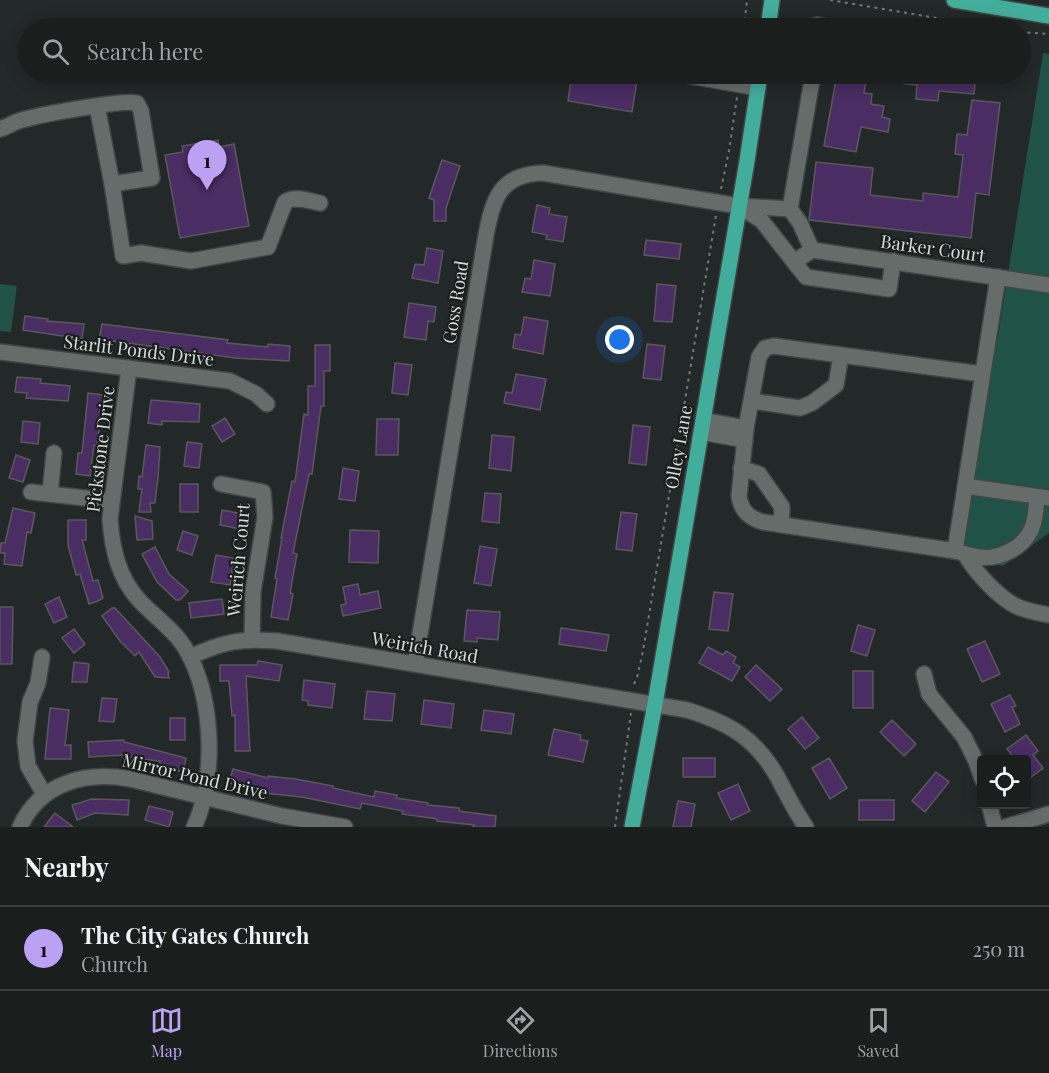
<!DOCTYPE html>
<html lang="en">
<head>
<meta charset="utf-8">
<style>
	body { margin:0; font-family:"Playfair Display",serif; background:#232727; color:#f1f3f6 }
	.controls { position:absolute; right:18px; bottom:18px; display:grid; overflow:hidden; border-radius:6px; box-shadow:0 3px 15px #0003 }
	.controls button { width:54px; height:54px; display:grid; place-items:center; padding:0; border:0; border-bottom:2px solid #383d3c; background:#1a1f1e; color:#f1f3f6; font:30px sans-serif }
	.you { position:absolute; left:620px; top:340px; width:21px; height:21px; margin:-15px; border:4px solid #fff; border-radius:50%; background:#1a73e8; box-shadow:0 0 0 9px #1a73e833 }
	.badge { display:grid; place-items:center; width:39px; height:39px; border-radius:50%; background:#bca0f2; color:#111; font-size:20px; font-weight:700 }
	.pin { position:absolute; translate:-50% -50px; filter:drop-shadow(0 2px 3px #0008) }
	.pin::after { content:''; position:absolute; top:32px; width:21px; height:18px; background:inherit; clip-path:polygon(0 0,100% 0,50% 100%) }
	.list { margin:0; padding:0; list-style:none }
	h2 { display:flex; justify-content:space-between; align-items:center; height:78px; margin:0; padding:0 24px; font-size:26px }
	h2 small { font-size:20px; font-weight:400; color:#9fa2a4 }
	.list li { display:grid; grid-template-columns:39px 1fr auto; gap:18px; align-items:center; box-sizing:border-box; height:84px; padding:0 24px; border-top:2px solid #383d3c }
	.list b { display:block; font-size:22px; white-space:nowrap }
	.list p { margin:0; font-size:20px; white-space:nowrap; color:#9fa2a4 }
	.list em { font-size:20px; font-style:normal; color:#9fa2a4 }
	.icon { flex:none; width:33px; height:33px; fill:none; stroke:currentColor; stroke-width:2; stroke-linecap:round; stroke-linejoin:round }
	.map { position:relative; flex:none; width:1049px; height:827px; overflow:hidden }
	.search { position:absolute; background:#1a1f1e; box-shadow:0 3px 15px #0003; left:18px; right:18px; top:18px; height:66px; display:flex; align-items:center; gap:15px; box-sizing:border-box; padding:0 21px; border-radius:33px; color:#9fa2a4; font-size:22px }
	.sheet { height:162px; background:#1a1f1e }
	nav { display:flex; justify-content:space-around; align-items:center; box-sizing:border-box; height:84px; border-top:2px solid #383d3c; background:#1a1f1e; font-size:16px; color:#9fa2a4 }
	nav a { display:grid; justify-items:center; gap:3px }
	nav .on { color:#bca0f2 }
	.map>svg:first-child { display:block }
	.green { fill:#205247 }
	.building { fill:#4a2d63; stroke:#5a585d; stroke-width:1.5 }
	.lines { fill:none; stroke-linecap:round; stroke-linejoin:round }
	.minor-casing { stroke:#414645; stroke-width:18 }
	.major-casing { stroke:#414645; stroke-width:18 }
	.path { stroke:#747978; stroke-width:2; stroke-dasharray:3 4.5; stroke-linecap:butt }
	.minor { stroke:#656c6a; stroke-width:15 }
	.major { stroke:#43ad9b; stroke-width:15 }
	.labels { text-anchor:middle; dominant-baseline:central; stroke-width:4.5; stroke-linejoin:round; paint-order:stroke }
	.street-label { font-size:18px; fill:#d6dad9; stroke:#1a201e }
</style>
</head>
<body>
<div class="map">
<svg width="1049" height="827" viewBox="0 0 1049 827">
	<rect width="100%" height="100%" fill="#232928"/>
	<g class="green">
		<polygon points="1043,53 1049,54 1049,533 1003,566 957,559 990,337 998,337"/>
		<polygon points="0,284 17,286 11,332 0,331"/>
	</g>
	<g class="building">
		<polygon points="572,74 638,74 632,112 568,101"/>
		<polygon points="837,74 867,74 864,93 872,94 871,104 884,106 882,117 890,119 888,132 861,127 856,152 824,146"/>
		<polygon points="871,74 976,74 974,94 939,91 938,101 916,99 917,85 871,80"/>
		<polygon points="972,100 1000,103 989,195 976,193 971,238 809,220 816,162 873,168 870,195 923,201 923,193 958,197 963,155 955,154 957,134 967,135"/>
		<polygon points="218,140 219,147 234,144 249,226 180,238 165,155 183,152 182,146"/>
		<polygon points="442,160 460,166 446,208 446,221 434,221 434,200 429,198"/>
		<polygon points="537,205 550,208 549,214 567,217 563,242 546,239 547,235 532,232"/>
		<polygon points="646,240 681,244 679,259 644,255"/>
		<polygon points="427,248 443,251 438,283 412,278 415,264 424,265"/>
		<polygon points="534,260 555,264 550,296 522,292 525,278 531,279"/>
		<polygon points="657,284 676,286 672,322 654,321"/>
		<polygon points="409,303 436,307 434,322 428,321 426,340 404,337"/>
		<polygon points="25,316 48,319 47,321 84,324 82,339 23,330"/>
		<polygon points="524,317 548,321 543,354 513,348 515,334 521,335"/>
		<polygon points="102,324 228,340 227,343 268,347 268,344 290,346 289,361 235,358 99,339"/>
		<polygon points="647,344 665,346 661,380 643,378"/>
		<polygon points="315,345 330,345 330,371 324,371 324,406 321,406 312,474 309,474 293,553 297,554 290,593 293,594 288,620 271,617 277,579 275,578 282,538 281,538 292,481 295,482 304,414 308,415 308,386 315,386"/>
		<polygon points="395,363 412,365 408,395 392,393"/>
		<polygon points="516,374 546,379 540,410 504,403 506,392 512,393"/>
		<polygon points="17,377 41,379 40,383 70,386 68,401 26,398 27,393 15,392"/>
		<polygon points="88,393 103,395 97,446 94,445 90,476 76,474 78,453 82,453"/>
		<polygon points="151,400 200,404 199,422 162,421 162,425 148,423"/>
		<polygon points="225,418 235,434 222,442 212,426"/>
		<polygon points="377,419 399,419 398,455 376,455"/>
		<polygon points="23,421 40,423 38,444 21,442"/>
		<polygon points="633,425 650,427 646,465 629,463"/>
		<polygon points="492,435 514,437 511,471 489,468"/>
		<polygon points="187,442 202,444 199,468 184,466"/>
		<polygon points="146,445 160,447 158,478 155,503 150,503 151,512 139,512 142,489 138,489 139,476 142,477"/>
		<polygon points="16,455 30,460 23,482 9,478"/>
		<polygon points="343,468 359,471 355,501 339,499"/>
		<rect x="180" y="484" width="18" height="28"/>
		<polygon points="485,493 501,494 499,523 482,521"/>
		<polygon points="13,508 35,513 31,533 27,532 22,566 4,564 5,553 0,553 1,543 5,543"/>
		<polygon points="222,510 243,514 240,529 220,525"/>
		<polygon points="621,512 637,514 632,551 616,549"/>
		<polygon points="135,516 152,521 153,539 137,540"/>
		<polygon points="68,520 86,520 86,540 82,540 93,581 98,580 103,598 98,601 89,604 80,574 76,575 68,545"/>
		<polygon points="350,530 379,531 378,563 349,562"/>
		<polygon points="183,531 198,536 192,555 177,550"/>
		<polygon points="480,546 497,549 491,586 474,583"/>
		<polygon points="155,547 169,574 188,591 180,600 176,600 157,582 142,554"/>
		<polygon points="216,555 234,558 230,585 211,582"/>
		<polygon points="358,584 360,595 378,591 381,608 343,616 341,605 346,604 343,587"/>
		<polygon points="714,592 733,594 728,631 709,629"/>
		<polygon points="59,597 67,617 54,623 45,604"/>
		<polygon points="222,599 224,614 191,618 189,603"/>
		<polygon points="0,607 13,607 12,664 0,664"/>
		<polygon points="112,608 115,608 160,657 169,672 168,673 169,678 155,677 139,652 135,656 120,641 102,616"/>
		<polygon points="467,610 500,612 498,640 477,638 477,642 464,641"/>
		<polygon points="858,625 875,630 867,656 851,651"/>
		<polygon points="561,628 609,635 606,651 559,644"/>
		<polygon points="74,629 85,644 74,653 62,638"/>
		<polygon points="985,641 1000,674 982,682 967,649"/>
		<polygon points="708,647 723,655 726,651 736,657 733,663 740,667 732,681 699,663"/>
		<polygon points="258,661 282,665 279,681 246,676 250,751 235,751 235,715 232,716 229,681 220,681 220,665 257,665"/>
		<polygon points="74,662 89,664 87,682 72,682"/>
		<polygon points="756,665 782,689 770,701 745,677"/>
		<rect x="853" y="671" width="20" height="37"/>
		<polygon points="304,680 335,684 332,708 308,705 308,701 302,700"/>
		<polygon points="367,691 395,694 392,721 364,719"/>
		<polygon points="1010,695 1016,706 1012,707 1020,724 1005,732 991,704"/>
		<polygon points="102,698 117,699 114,722 99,721"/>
		<polygon points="424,700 454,704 451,728 421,724"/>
		<polygon points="50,708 69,710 65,745 71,745 71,759 45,759"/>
		<polygon points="484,710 514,714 511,734 481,730"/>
		<polygon points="802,717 819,738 805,749 788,729"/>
		<rect x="170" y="718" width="15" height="22"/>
		<polygon points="892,720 916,744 904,756 880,732"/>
		<polygon points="554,729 581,735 580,740 588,741 583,762 548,755"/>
		<polygon points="1026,735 1038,751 1033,755 1043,768 1026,781 1026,759 1015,759 1007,749"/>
		<polygon points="124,740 124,742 186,758 183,772 159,766 160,761 123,757 123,755 89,757 88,742"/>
		<rect x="683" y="758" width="32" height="19"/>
		<polygon points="829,758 847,788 830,799 812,768"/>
		<polygon points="233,769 268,778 268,776 296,779 333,786 333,788 374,797 375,791 397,795 396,798 428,803 428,805 459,808 459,811 496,816 495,827 473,827 474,825 437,821 437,819 402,814 403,811 362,803 360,809 302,797 264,793 229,783"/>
		<polygon points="936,772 949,782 925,812 912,801"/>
		<polygon points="738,784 750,811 731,820 718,793"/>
		<polygon points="92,799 129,800 128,815 95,813 77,820 72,805"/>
		<rect x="859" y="800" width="35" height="20"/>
		<polygon points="678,801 695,804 691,827 673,827"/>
		<polygon points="149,806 173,812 169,827 145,820"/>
		<polygon points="55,813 73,827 44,827"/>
	</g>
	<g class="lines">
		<defs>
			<g id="minor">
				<polyline points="810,28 817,25 828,28"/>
				<polyline points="679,74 758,88"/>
				<path d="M0,129C7,127 14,122 22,120C39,115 124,99 137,103L141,111L152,178L112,184L97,106"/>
				<path d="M112,184L123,256L141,253L191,261L268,247L285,202C294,195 309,201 320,203"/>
				<polyline points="742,208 762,221 794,262 812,250 1049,285"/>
				<polyline points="812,250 800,223 790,209 813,74"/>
				<polyline points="794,262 806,277 889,289 893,261"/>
				<polyline points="0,352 230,381 256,394 267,404"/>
				<path d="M129,368L110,519C112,548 118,577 139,600C151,613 166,624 178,638C214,682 218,777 194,827"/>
				<path d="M982,374L774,346L765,348L759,357L746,428L739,496C741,511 749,518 763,522L955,551C963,553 971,556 979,557C1000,560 1026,547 1033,525C1036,516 1036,506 1037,497"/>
				<polyline points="752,401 800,408 812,403 836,385 841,355"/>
				<polyline points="703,420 746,428"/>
				<polyline points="701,432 745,440"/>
				<polyline points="741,468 759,474 782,507 781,525"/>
				<polyline points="221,484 263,492 265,517 253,592 252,639"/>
				<polyline points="965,486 1049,498"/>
				<polyline points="31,492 112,501"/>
				<polyline points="50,494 54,453"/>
				<polyline points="955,551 998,277"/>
				<path d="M965,554C974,571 998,597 1016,606C1026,611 1038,613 1049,615"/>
				<polyline points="42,657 38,683 30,702 25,741 28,766 44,794"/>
				<path d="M190,657C222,642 241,638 277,641L687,710C729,723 756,738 778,778C787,795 795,811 806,827"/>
				<path d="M415,664L486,235C493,199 500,174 543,173L739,206L790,209"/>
				<polyline points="924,674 929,694 964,737 976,761 982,779"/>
				<polyline points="989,804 995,827"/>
				<path d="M20,827C40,783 85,771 130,779L282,816L345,827"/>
				<polyline points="1005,827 1049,814"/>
			</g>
			<g id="major">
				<polyline points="954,0 1049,16"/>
				<polyline points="768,28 772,0"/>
				<polyline points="632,827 655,704 747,161 760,74"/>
			</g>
		</defs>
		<use href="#minor" class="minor-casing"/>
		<use href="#major" class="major-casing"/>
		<g class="path">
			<polyline points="830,0 996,28"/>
			<polyline points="744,28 747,0"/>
			<polyline points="1020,32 1049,34"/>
			<polyline points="721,189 729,151 737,97"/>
			<polyline points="634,684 637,678 643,651 716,215"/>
			<polyline points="615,827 631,713"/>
		</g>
		<use href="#minor" class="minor"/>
		<use href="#major" class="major"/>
	</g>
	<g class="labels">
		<g class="street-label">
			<text transform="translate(933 248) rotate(8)">Barker Court</text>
			<text transform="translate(455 302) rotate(-81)">Goss Road</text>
			<text transform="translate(139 350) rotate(7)">Starlit Ponds Drive</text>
			<text transform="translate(678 447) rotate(-80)">Olley Lane</text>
			<text transform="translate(100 449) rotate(-83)">Pickstone Drive</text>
			<text transform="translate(238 560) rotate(-85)">Weirich Court</text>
			<text transform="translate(425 647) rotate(10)">Weirich Road</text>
			<text transform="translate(195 776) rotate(13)">Mirror Pond Drive</text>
		</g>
	</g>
</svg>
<div class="controls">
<button><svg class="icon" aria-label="locate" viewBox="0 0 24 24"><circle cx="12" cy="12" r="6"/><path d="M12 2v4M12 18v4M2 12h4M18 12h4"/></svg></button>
</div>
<div class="you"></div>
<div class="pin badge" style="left:207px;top:190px">1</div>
<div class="search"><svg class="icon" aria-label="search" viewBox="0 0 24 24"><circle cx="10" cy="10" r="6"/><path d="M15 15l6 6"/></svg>Search here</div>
</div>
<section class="sheet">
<h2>Nearby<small></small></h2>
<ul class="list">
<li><span class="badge">1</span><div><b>The City Gates Church</b><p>Church</p></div><em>250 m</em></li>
</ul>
</section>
<nav>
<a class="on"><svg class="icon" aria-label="map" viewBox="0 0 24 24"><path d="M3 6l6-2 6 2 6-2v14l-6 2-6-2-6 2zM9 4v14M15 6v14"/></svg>Map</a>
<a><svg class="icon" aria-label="directions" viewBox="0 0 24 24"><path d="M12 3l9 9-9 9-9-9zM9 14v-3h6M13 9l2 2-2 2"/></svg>Directions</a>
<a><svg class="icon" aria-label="saved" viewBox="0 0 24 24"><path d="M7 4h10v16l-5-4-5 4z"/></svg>Saved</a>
</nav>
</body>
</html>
